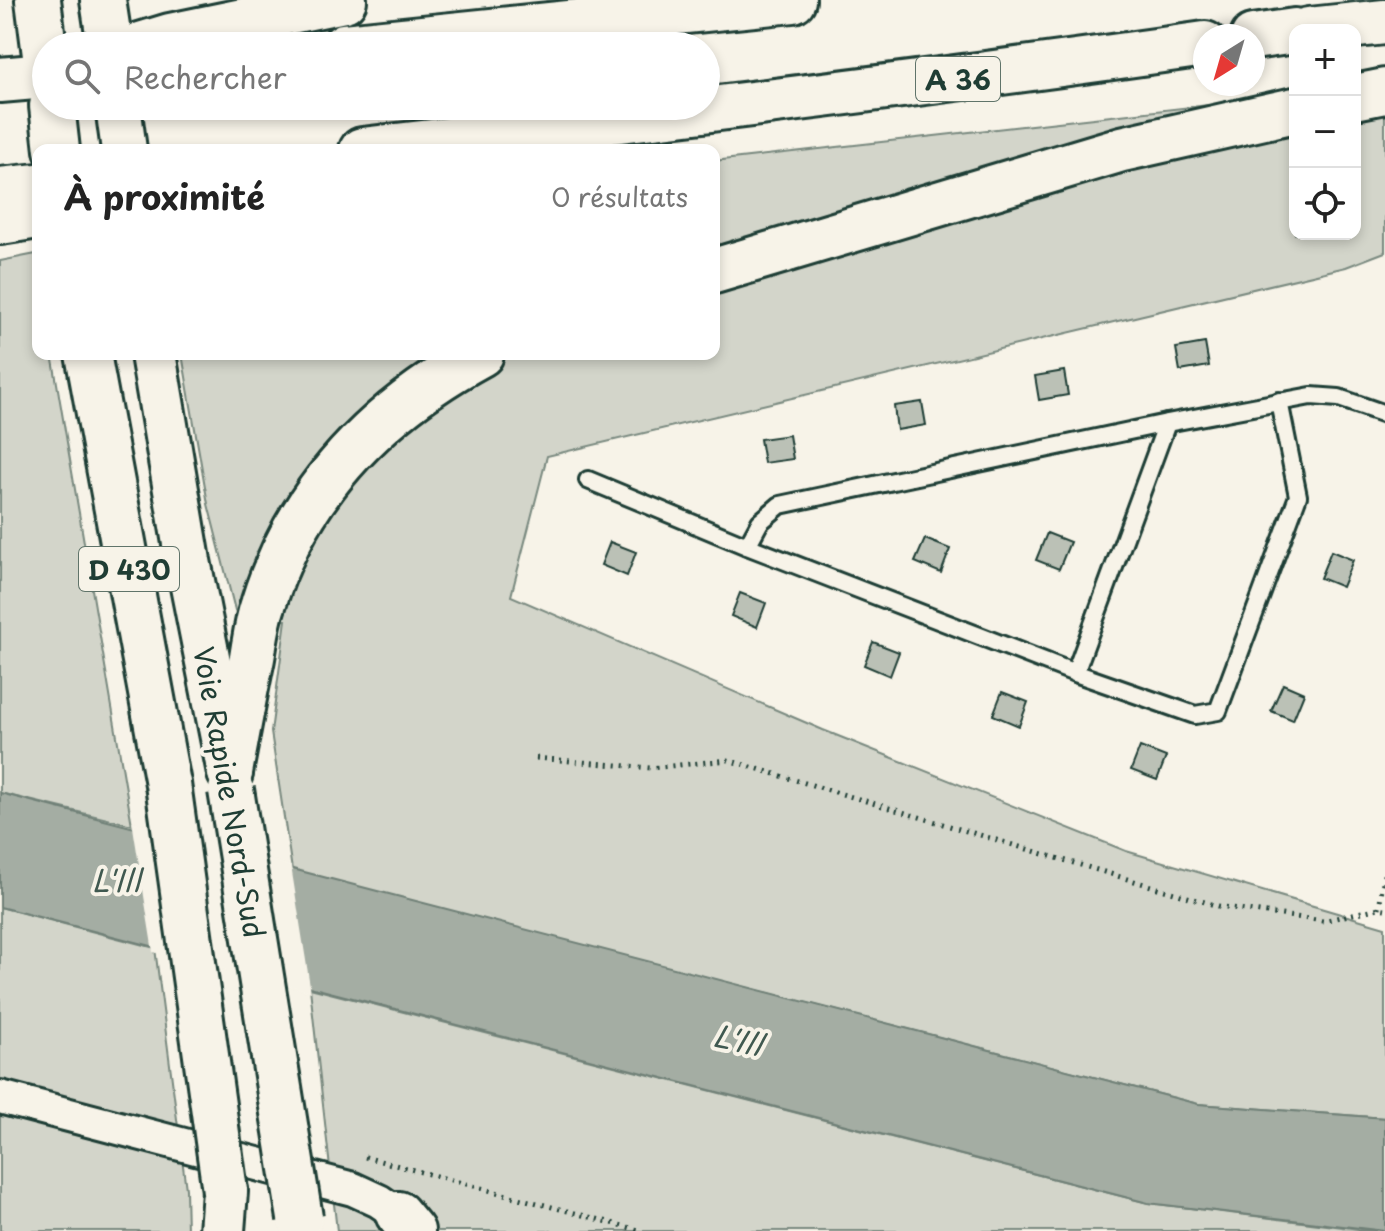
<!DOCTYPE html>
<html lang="fr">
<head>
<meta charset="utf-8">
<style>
	body { margin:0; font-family:"Playpen Sans",sans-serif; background:#f2f2f2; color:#222 }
	.controls { position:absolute; right:24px; top:24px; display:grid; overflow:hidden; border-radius:16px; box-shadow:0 4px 12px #0003 }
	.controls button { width:72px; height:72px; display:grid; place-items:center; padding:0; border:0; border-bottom:2px solid #e0e0e0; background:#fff; color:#222; font:40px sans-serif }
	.compass { position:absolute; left:1193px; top:24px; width:72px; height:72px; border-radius:50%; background:#fff; box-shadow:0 4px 12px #0003; rotate:217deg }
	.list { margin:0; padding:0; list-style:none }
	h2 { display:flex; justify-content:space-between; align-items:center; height:104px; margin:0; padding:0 32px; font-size:34px }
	h2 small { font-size:26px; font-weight:400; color:#767676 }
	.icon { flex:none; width:44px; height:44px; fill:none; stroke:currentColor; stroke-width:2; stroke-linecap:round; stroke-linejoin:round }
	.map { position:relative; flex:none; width:1385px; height:1231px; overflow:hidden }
	.search { position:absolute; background:#fff; box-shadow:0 4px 12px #0003; left:32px; top:32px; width:688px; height:88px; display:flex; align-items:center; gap:20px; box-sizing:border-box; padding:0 28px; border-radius:44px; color:#767676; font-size:30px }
	.panel { position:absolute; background:#fff; box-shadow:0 4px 12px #0003; left:32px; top:144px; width:688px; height:216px; border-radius:16px }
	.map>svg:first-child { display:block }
	.green { fill:#d3d5ca; stroke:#79897f; stroke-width:2 }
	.water { fill:#a4ada3; stroke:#6f8077; stroke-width:2 }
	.pier { fill:#f7f3e8 }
	.building { fill:#bbc1b6; stroke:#1f3d34; stroke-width:2 }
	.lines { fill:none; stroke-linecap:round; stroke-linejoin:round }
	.service-casing { stroke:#1f3d34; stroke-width:22 }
	.minor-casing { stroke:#1f3d34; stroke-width:38 }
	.trunk-casing { stroke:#1f3d34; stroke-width:50 }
	.motorway-casing { stroke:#1f3d34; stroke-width:50 }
	.path { stroke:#1f3d34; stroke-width:5; stroke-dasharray:2 6; stroke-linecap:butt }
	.service { stroke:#f7f3e8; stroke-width:16 }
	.minor { stroke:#f7f3e8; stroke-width:32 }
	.trunk { stroke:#f7f3e8; stroke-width:44 }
	.motorway { stroke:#f7f3e8; stroke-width:44 }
	.trunk-bridge-casing { stroke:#1f3d34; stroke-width:50; stroke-linecap:butt }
	.trunk-bridge { stroke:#f7f3e8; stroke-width:44 }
	.labels { text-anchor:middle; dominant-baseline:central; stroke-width:8; stroke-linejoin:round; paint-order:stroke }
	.shield { fill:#f7f3e8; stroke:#60746a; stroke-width:2 }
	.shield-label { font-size:26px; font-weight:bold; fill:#1f3d34 }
	.street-label { font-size:28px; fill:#1f3d34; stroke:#f7f3e8 }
	.water-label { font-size:30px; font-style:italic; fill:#405950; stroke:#f7f3e8 }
</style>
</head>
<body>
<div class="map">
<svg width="1385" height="1231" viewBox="0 0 1385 1231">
	<rect width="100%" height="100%" fill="#f7f3e8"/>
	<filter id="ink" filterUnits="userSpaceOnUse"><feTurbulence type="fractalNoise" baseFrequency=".0125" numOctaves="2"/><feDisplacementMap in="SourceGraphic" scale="16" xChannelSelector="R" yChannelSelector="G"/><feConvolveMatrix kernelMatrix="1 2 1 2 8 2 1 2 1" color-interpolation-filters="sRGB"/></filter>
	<g filter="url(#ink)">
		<g class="green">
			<polygon points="1244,101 1295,128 1295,234 1355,234 1355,119 1385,114 1385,252 1346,267 547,456 511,596 823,730 1126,851 1385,927 1385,1118 1198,1104 292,870 271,732 286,620 238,622 208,504 182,354 714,354 714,161"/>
			<polygon points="36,254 38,271 38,354 52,354 132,825 0,793 0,261"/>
			<polygon points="0,907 155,948 186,1189 187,1231 0,1231"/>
			<polygon points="310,988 1148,1203 1376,1231 337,1231"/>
		</g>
		<polygon class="water" points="0,793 1198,1104 1385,1118 1385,1231 1148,1203 0,907"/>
		<polygon class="pier" points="132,821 291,866 311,992 153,952"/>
		<g class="building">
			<polygon points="1205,343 1209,366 1180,371 1176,348"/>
			<polygon points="1064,371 1068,395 1039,400 1035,376"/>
			<polygon points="922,402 926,425 897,430 894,406"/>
			<polygon points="789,435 793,459 764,463 760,439"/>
			<polygon points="1047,533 1070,542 1059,569 1036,560"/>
			<polygon points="925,539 950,549 941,573 915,562"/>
			<polygon points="610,542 636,552 627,576 601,565"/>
			<polygon points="1331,551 1353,560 1342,587 1320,578"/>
			<polygon points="740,593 766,603 757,627 731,616"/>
			<polygon points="873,642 899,652 890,676 864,665"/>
			<polygon points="1283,684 1304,693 1293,720 1271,711"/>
			<polygon points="1002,692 1028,702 1019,726 993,715"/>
			<polygon points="1140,747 1166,757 1157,780 1131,770"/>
		</g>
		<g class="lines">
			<defs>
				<g id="service">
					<polyline points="588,480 747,546 1075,673 1195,715 1218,711 1298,496 1279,401"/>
					<polyline points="747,546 760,522 780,505 1167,423 1311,396 1339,398 1385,414"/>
					<polyline points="1075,673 1167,423"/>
				</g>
				<polyline id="minor" points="0,1097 353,1189 379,1201 398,1214"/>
				<g id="trunk">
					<polyline points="38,0 46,63"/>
					<polyline points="103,0 110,46"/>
					<polyline points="52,106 57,150"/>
					<polyline points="118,106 124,150"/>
					<polyline points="88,354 168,784"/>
					<polyline points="153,354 188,561 230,773"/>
					<polyline points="398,1214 412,1231"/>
				</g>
				<g id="motorway">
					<polyline points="1309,30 1385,22"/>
					<polyline points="1253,37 1295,31"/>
					<polyline points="137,46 170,36 344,0"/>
					<polyline points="344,46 793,0"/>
					<polyline points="0,80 46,76"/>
					<polyline points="1355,97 1385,91"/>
					<path d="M362,150C644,118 925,84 1205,44"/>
					<polyline points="0,190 38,186"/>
					<polyline points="0,222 38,216"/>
					<polyline points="714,271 1122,149 1295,110"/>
					<path d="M230,772C237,734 244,696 252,658C255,641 257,622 263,605C298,490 378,410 481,354"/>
					<polyline points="222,1231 225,1191"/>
				</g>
			</defs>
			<use href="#service" class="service-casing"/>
			<use href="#minor" class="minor-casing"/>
			<use href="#trunk" class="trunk-casing"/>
			<use href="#motorway" class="motorway-casing"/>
			<g class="path">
				<polyline points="536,758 651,768 728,760 1218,906 1323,921 1379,908 1385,909"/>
				<polyline points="1379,908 1385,869"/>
				<polyline points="365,1157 642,1231"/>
			</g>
			<use href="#service" class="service"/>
			<use href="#minor" class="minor"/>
			<use href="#trunk" class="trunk"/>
			<use href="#motorway" class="motorway"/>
			<defs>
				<g id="trunk-bridge">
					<polyline points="168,784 225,1191"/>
					<polyline points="231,790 300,1218"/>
				</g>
			</defs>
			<use href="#trunk-bridge" class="trunk-bridge-casing"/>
			<use href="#trunk-bridge" class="trunk-bridge"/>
		</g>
	</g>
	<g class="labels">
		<g class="shield">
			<rect x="916" y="57" width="84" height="44" rx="6"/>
			<rect x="79" y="547" width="100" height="44" rx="6"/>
		</g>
		<g class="shield-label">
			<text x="958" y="79">A 36</text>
			<text x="129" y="569">D 430</text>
		</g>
		<g class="street-label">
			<text transform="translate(230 792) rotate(80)">Voie Rapide Nord-Sud</text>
		</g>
		<g class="water-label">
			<text x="116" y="879">L'Ill</text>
			<text transform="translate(738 1039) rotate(13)">L'Ill</text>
		</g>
	</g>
</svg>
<div class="controls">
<button>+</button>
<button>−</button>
<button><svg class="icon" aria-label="locate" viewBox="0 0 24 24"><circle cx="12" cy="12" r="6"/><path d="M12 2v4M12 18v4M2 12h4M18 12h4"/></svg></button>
</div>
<svg class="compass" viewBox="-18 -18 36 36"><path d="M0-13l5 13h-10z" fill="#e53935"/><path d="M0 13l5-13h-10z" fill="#767676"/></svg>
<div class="search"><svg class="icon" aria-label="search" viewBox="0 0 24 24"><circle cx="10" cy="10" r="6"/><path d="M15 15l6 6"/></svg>Rechercher</div>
<section class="panel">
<h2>À proximité<small>0 résultats</small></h2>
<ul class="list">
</ul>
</section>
</div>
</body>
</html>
